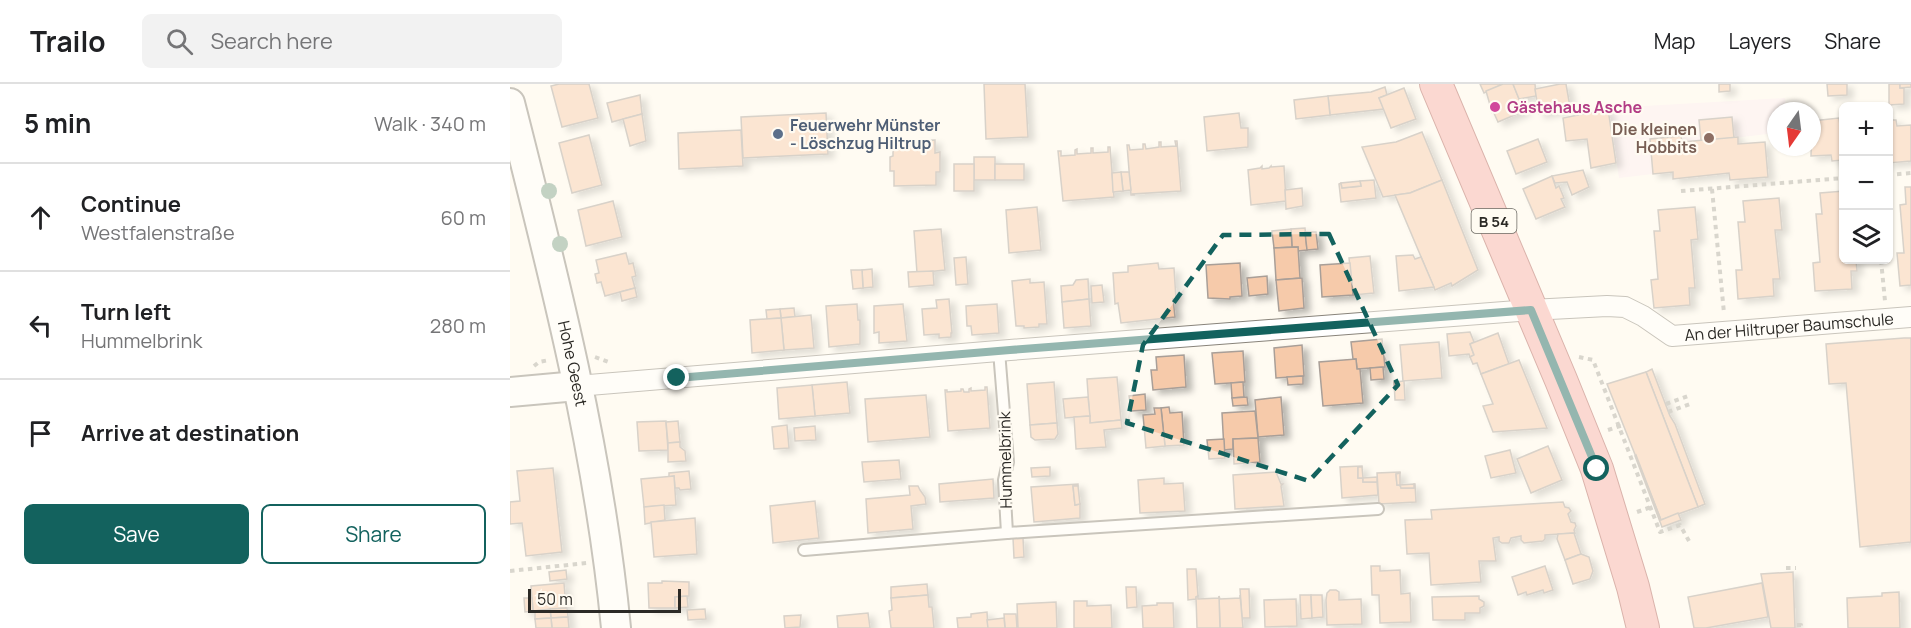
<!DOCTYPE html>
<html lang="en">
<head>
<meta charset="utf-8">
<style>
	body { margin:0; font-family:Manrope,sans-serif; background:#f2f2f2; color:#202124 }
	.controls { position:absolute; right:18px; top:18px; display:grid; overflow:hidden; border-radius:9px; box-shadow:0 2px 4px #0004 }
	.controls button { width:54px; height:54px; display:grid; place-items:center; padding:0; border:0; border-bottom:2px solid #e0e0e0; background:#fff; color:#202124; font:30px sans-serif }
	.compass { position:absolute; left:1257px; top:18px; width:54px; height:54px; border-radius:50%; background:#fff; box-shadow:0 2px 4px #0004; rotate:194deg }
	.scale { position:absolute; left:18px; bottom:15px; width:153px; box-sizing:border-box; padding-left:6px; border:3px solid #2c2a26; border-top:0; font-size:16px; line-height:21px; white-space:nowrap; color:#2c2a26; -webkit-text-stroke:4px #fffbf2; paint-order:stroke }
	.stop { position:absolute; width:18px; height:18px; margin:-14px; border:4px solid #13625e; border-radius:50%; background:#fff }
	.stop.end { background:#13625e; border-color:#fff; box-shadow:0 2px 6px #0008 }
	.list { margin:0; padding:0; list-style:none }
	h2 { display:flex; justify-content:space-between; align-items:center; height:78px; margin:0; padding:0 24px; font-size:26px }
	h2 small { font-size:20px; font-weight:400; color:#757577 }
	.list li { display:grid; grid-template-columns:39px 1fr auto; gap:18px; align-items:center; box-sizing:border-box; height:108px; padding:0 24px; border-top:2px solid #e0e0e0 }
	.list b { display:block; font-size:22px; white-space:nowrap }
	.list p { margin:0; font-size:20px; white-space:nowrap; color:#757577 }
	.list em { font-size:20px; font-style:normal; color:#757577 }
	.actions { display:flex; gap:12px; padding:18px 24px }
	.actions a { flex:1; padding:14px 0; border:2px solid #13625e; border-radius:9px; text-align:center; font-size:21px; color:#13625e }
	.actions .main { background:#13625e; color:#fff }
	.icon { flex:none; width:33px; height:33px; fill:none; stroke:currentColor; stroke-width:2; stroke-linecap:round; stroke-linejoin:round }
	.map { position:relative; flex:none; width:1401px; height:544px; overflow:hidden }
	header { display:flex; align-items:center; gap:36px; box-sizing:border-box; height:84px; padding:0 30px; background:#fff; border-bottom:2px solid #e0e0e0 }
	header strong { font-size:28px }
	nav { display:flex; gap:33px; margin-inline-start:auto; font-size:21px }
	.search { width:420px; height:54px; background:#f2f2f2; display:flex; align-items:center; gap:15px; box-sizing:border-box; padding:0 21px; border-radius:9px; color:#757577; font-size:22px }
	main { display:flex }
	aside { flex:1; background:#fff }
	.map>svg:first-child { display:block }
	.education { fill:#fcedf1 }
	.building { fill:#f6caaa; stroke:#a99f98; stroke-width:1.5; filter:url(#shadow) }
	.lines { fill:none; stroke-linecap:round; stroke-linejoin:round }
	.lane-casing { stroke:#88837a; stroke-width:14 }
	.street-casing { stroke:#88837a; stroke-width:22 }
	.secondary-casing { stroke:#88837a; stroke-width:32 }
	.primary-casing { stroke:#ac5b55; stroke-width:34 }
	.path { stroke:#aba8a1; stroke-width:4; stroke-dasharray:4.5 4.5; stroke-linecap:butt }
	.lane { stroke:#fff; stroke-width:10 }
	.street { stroke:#fff; stroke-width:20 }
	.secondary { stroke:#fff; stroke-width:28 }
	.primary { stroke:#f7ada8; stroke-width:32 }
	.tree { fill:#7ba08b }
	.route { stroke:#13625e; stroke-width:8 }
	.marked { fill:none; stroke:#13625e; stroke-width:4.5; stroke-dasharray:12 8; stroke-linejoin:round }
	.hotel-dot { fill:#d1479c; stroke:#fffbf2; stroke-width:2 }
	.service-dot { fill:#5c6f8a; stroke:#fffbf2; stroke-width:2 }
	.education-dot { fill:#8d6e63; stroke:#fffbf2; stroke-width:2 }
	.labels { text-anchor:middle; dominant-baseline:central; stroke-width:4.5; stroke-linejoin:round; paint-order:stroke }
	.shield { fill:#fffbf2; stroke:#6b6963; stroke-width:1.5 }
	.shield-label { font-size:15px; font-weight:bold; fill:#2c2a26 }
	.hotel-label { font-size:16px; font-weight:bold; fill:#b23c85; stroke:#fffbf2; text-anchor:start }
	.service-label { font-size:16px; font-weight:bold; fill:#4e5e75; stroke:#fffbf2; text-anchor:start }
	.education-label { font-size:16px; font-weight:bold; fill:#785e54; stroke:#fffbf2; text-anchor:end }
	.street-label { font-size:16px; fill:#2c2a26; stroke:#fffbf2 }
</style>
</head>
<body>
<header>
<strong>Trailo</strong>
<div class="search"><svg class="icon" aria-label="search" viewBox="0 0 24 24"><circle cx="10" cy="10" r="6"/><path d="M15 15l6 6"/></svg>Search here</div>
<nav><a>Map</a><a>Layers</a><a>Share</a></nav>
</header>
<main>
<aside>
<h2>5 min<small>Walk · 340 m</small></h2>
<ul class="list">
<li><svg class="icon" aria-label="ahead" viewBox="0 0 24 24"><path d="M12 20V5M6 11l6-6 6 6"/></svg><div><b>Continue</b><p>Westfalenstraße</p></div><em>60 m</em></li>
<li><svg class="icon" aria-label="left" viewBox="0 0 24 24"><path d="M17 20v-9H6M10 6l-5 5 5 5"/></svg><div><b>Turn left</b><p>Hummelbrink</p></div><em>280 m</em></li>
<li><svg class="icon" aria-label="arrive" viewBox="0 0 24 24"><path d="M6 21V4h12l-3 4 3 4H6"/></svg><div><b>Arrive at destination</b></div></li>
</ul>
<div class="actions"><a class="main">Save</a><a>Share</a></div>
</aside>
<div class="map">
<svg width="1401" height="544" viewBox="0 0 1401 544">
	<defs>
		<filter id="shadow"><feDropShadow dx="6" dy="4" stdDeviation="3" flood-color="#0004"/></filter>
	</defs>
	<rect width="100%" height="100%" fill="#fffbf2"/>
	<polygon class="education" points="1275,14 1276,27 1266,27 1266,49 1224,54 1219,89 1194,92 1191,57 1172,58 1171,52 1140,55 1143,90 1109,94 1099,24"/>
	<g class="building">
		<polygon points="49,0 79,0 88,34 52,43 41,2"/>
		<polygon points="474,0 515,0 518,53 476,55"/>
		<polygon points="970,0 993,0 974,9"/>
		<polygon points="993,0 1003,0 1014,27 988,38 983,27 982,28 976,7"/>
		<polygon points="1003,0 1025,0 1026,12 1009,15"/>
		<polygon points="1050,0 1056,0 1060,23 1064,20 1065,23 1029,30 1025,5"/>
		<polygon points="1209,0 1220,0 1220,7 1209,8"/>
		<polygon points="1317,0 1337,0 1337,11 1318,12"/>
		<polygon points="1379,0 1390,0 1390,4 1394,4 1394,20 1379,21"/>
		<polygon points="1390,0 1401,0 1401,3 1390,4"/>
		<polygon points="875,3 877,11 869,14 874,25 820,31 818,12 861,8"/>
		<polygon points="894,4 906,35 881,44 869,14"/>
		<polygon points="130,11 132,30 102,38 97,19"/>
		<polygon points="818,12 820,31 786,35 784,16"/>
		<polygon points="1098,25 1106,79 1081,84 1077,55 1056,57 1053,34"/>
		<polygon points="316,29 318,70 233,74 231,33"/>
		<polygon points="729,29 731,44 738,44 738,63 697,67 694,33"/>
		<polygon points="132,30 136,57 120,62 113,35"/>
		<polygon points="1222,33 1224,54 1191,57 1189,36"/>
		<polygon points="1329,34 1330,41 1334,41 1334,76 1322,77 1321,71 1301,72 1302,37"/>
		<polygon points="1378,36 1386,36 1387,42 1401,41 1401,77 1378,79"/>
		<polygon points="231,46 233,82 169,85 168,49"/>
		<polygon points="912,48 932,96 900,109 873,113 852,63 886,58"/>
		<polygon points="79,51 92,101 62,109 49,59"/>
		<polygon points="1171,52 1172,58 1228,53 1228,60 1255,58 1258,93 1220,96 1219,89 1163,95 1163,88 1143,90 1140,55"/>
		<polygon points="1028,55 1037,78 1006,90 997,67"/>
		<polygon points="425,56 425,69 430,68 430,88 426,88 426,101 384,102 384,87 380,87 380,73 383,72 383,57"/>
		<polygon points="665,57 667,57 671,107 623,110 624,111 621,111 617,61 619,61 620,66 633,65 633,60 635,60 636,65 649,63 649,58 651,58 651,63 666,62"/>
		<polygon points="598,63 600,63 604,113 553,117 548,67 551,67 551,72 565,71 565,66 567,65 567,70 581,69 581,64 583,64 583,69 598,68"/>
		<rect x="464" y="73" width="21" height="23"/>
		<rect x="444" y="80" width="20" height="27"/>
		<rect x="485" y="80" width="29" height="16"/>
		<polygon points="752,82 752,85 759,84 761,82 761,83 774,82 776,117 741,121 738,86 750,84"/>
		<polygon points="1073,86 1079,103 1062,111 1057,98 1045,99 1042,92"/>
		<polygon points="611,88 619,88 621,106 613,107"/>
		<polygon points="611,88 613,107 603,108 602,89"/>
		<polygon points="1042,92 1046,104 1049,102 1054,114 1051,115 1055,123 1026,135 1013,105"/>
		<polygon points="864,96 866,114 831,118 829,100 831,99 832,104 851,102 850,97"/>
		<polygon points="932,96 968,186 942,202 941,199 925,206 885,111 900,109"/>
		<polygon points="850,97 851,102 832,104 831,99"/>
		<polygon points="1395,103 1401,103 1401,201 1390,202 1387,169 1394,169 1390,121 1396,120"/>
		<polygon points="792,104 793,122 776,125 775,106"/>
		<polygon points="1334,107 1334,176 1346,176 1347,187 1341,187 1342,205 1305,207 1303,179 1310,178 1306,130 1312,130 1310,109"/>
		<polygon points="1269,114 1272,146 1265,146 1270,195 1263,195 1264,212 1228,215 1226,186 1232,186 1228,138 1235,138 1233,117"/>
		<polygon points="103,117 112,153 76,162 68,126"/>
		<polygon points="527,123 531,166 499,169 496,126"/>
		<polygon points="1185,123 1188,155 1181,156 1185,204 1179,204 1180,221 1144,224 1141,196 1148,195 1144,147 1150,147 1148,126"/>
		<polygon points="795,144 797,166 788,167 788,163 782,163 781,145"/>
		<polygon points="431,145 435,186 407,189 404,147"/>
		<polygon points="781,145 782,163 764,164 762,147"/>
		<polygon points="795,148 806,148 808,165 797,166"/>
		<polygon points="788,163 790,194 766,196 764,164"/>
		<polygon points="116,169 119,180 123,179 126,192 122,193 125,204 95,212 91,198 87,199 85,190 89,189 86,176"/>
		<polygon points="903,171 905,175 911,173 924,203 889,207 886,172"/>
		<polygon points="860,172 864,209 843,211 839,174"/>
		<polygon points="456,173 458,200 446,201 444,174"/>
		<polygon points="648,179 649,185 664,184 666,215 663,215 665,233 611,239 608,219 605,220 603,189 618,188 618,182"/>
		<polygon points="730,179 732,212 720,213 720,215 698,214 696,181"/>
		<polygon points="840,179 843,211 812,213 810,181"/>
		<polygon points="362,185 363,203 353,204 352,186"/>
		<polygon points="341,186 352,186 353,204 343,205"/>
		<polygon points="423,187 424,201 399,203 398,188"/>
		<polygon points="757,192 758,210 739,212 737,194"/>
		<polygon points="792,194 794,224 769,227 766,196"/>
		<polygon points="520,195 520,199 534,198 537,240 529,240 529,243 514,244 514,242 506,242 502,197"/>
		<polygon points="578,195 579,215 552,218 551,202 563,201 566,196"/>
		<polygon points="592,201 594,218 582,219 581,202"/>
		<polygon points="125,204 127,213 112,217 110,208"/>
		<polygon points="439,215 442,249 441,249 441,253 429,254 429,250 414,251 412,225 427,224 426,216"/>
		<polygon points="579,215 581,242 554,244 552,218"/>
		<polygon points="347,220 348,236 350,236 350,260 319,263 316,222"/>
		<polygon points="393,220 397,257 369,259 369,248 364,249 364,222"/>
		<polygon points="487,220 489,249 462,251 461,242 457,242 456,222"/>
		<polygon points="284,224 285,233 271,234 270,225"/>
		<polygon points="270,225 271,234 257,235 256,226"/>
		<polygon points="301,231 304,264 274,266 271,234"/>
		<polygon points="271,234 274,266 242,269 240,236"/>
		<polygon points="960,248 964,258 960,260 964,271 960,273 959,270 939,272 937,250"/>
		<polygon points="988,249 999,280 971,290 967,279 963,280 960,273 964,271 960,260"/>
		<polygon points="1394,254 1401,254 1401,458 1350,463 1336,299 1319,300 1316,260"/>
		<polygon points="872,255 875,283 847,285 846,275 843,275 841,258"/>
		<polygon points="929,258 932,294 893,297 890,261"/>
		<polygon points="792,261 794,292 766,294 764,264"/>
		<polygon points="733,267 735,298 705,300 702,269"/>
		<polygon points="674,271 676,303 643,306 641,286 647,286 646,273"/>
		<polygon points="846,275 847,285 850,285 853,319 813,322 809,278"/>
		<polygon points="1009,276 1037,344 983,348 973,322 983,320 971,290"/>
		<polygon points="873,283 874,295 861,296 860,284"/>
		<polygon points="1142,285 1160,332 1165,340 1195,420 1188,423 1136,288"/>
		<polygon points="1136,288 1188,423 1151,436 1097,300"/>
		<polygon points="793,292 793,300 778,301 777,293"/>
		<polygon points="607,293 611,336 580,339 577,295"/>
		<polygon points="894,297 895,316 885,316 884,298"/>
		<polygon points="337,298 340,329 305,332 302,301"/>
		<polygon points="544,298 547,339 520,341 517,300"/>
		<polygon points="733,298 734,313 722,314 721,299"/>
		<polygon points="302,301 305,332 269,335 267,304"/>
		<polygon points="475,303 477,303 480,344 438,347 435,306 437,306 437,308 451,307 451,305 453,305 454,308 459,308 459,305 461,304 461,307 475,306"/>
		<polygon points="635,310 636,326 621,327 619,312"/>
		<polygon points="416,311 420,353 358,358 355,315"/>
		<polygon points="578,313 580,332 555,334 553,315"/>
		<polygon points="737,313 738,321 723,322 722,314"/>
		<polygon points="771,313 774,351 748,353 745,316"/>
		<polygon points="659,323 660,329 672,328 674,361 655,362 651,324"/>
		<polygon points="644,324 651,324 655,362 636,364 633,331 645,330"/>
		<polygon points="745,327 748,354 723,355 723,365 714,366 712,329"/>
		<polygon points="580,332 580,339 611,336 612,344 594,346 596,363 566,365 564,333"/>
		<polygon points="156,337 158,366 129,367 127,338"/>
		<polygon points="168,337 170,358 158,359 156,338"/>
		<polygon points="547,339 548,350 545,355 525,356 521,353 520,341"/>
		<polygon points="277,341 279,364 264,365 262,343"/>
		<polygon points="305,342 306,356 285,357 284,344"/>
		<polygon points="748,354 750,378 724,380 723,355"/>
		<polygon points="714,355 715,374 699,375 697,356"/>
		<polygon points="170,358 170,363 175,367 176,377 158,378 158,359"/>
		<polygon points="1038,362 1052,396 1021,409 1007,375"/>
		<polygon points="1000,366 1006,389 981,394 975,372"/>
		<polygon points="1126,371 1151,436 1168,429 1171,436 1152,443 1125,372"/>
		<polygon points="389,376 391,395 354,398 352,378"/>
		<polygon points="852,382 852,383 848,383 848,394 853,394 853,398 867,398 868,411 832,414 830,383"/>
		<polygon points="540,383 540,392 522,393 521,384"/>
		<polygon points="848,383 852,383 853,394 848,394"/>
		<polygon points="43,384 52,468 16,472 12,439 0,440 0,418 10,417 7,387"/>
		<polygon points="179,387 181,405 170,406 169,404 165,404 164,392 159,393 159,389"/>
		<polygon points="766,388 771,400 773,400 771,402 774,422 725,425 723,391"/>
		<polygon points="890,388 890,389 886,390 887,401 890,401 891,404 904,404 904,400 905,400 906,418 869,420 867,389"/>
		<polygon points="890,389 890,401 887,401 886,390"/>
		<polygon points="164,392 166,421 134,423 131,395"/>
		<polygon points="867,393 867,398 853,398 853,394"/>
		<polygon points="654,394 654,400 673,399 675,427 630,429 628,396"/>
		<polygon points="483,395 484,414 430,418 429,400"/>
		<polygon points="568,400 568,402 563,402 565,421 570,420 570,434 524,438 521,403"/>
		<polygon points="904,400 904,404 891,404 890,401"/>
		<polygon points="399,402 408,402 410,406 415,413 416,420 401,422 403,445 358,449 356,415 400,411"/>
		<polygon points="563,402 568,402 570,420 565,421"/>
		<polygon points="305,417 309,454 263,459 260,422"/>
		<polygon points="1053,418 1055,423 1059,424 1061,427 1058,430 1061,438 1065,439 1066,442 1064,446 1065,449 1035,451 1035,455 1033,457 1014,459 1011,456 1011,452 1001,454 999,459 992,459 989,457 989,453 983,454 986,477 969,477 971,498 921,501 919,469 897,470 895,436 922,435 921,426"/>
		<polygon points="154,421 155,436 135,440 134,423"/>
		<polygon points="185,434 187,470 144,473 141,438"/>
		<polygon points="1064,449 1071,470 1055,476 1047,455 1048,450"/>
		<polygon points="503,454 513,454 514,473 504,474"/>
		<polygon points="1071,470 1079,473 1083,487 1080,495 1063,500 1055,476"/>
		<polygon points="861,482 870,482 870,487 890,486 891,510 900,509 901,538 870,539 869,511 862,511"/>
		<polygon points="1035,482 1043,506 1034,509 1033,506 1017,511 1016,508 1008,511 1002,493"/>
		<polygon points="677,485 686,485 688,512 686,513 686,515 678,516"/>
		<polygon points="56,486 57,495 40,497 39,488"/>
		<polygon points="1283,488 1285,544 1261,544 1251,490"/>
		<polygon points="152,497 179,498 179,512 165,513 165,524 139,524 138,499 152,499"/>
		<polygon points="54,499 56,524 23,527 21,502"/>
		<polygon points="1252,499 1258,533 1196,544 1184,544 1178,513"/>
		<polygon points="417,500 418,511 381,514 381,503"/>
		<polygon points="616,503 626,503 627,523 617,524"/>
		<polygon points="730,505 739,505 740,534 732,534"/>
		<polygon points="820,506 826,506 829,508 829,516 851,515 852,540 817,541 816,516 817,509"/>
		<polygon points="1389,508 1390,544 1338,544 1337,514 1372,512 1372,509"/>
		<polygon points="418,511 419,523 422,523 424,544 381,544 379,527 382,526 381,514"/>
		<polygon points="730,511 733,544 710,544 709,512 710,515 730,514"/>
		<polygon points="790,511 801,511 802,534 791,535"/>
		<polygon points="801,511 812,511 813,533 802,534"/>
		<polygon points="177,512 178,523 165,524 165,513"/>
		<polygon points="688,512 688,515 709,514 709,512 710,544 687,544 686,513"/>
		<polygon points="969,512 969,515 974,518 974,522 970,524 970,529 955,529 955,536 923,536 922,513"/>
		<polygon points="14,514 22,514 23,527 15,528"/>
		<polygon points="786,515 787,542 755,543 754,516"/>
		<polygon points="564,517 577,517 577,522 601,521 602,544 564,544"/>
		<polygon points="546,518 547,544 508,544 507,520"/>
		<polygon points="647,519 663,519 664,544 633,544 632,522 647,521"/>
		<polygon points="57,524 58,533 41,534 40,525"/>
		<polygon points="40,525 41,534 25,535 25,527"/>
		<polygon points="195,525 196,535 178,536 177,526"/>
		<polygon points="477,528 478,544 448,544 447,534 461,533 461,530"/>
		<polygon points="358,529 360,544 328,544 327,532"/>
		<polygon points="494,530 506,530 507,544 495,544"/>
		<polygon points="291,531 290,543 275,544 274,532"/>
		<polygon points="58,533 59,544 42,544 41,534"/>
		<polygon points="41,534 42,544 26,544 25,535"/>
		<polygon points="494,534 495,544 478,544 477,536"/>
	</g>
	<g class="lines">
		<defs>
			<g id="lane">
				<polyline points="489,267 498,378 494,396 497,449"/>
				<polyline points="294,466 497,449 868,425"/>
			</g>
			<g id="street">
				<path id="s1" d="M67,302L500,266L1021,226L1097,222L1115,223L1133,232L1162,252L1401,233"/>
			</g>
			<g id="secondary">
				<path id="s2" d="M0,19C44,192 89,367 106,544"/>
				<polyline points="0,308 67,302"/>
			</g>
			<polyline id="primary" points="926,0 1051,296 1087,385 1123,503 1133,544"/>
		</defs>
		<use href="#lane" class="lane-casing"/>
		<use href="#street" class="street-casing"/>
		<use href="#secondary" class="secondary-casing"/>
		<use href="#primary" class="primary-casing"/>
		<g class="path">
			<polyline points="1378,91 1401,89"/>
			<polyline points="1202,105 1214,229"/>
			<polyline points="1171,107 1334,94"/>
			<polyline points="1371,176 1375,217"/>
			<polyline points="85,273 101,279"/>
			<polyline points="1069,273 1083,276 1150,448 1170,441 1179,457"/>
			<polyline points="24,282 29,278 39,276"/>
			<polyline points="1156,320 1178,312"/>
			<polyline points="1158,328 1180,320"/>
			<polyline points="1098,346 1113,341"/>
			<polyline points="1127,428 1144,422"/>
			<polyline points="1276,484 1286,484"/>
			<polyline points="0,487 77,479"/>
			<polyline points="1287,541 1291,541 1291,544"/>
		</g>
		<use href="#lane" class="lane"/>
		<use href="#street" class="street"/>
		<use href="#secondary" class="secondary"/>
		<use href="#primary" class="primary"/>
	</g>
	<g class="tree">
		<circle cx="39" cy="107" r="8"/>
		<circle cx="50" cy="160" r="8"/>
	</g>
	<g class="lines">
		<polyline class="route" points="167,294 500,266 1021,226 1087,385"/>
	</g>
	<path d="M0 0H1401V544H0ZM819,150L888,301L799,397L617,339L633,261L713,151Z" fill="#fffbf2" fill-opacity=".55" fill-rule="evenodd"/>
	<path class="marked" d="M819,150L888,301L799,397L617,339L633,261L713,151Z"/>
	<circle class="hotel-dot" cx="985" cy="23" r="6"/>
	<circle class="service-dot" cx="268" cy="50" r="6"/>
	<circle class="education-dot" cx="1199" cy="54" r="6"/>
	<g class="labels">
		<rect class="shield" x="961.5" y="125" width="45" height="24" rx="4.5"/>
		<g class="shield-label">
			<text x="984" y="137">B 54</text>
		</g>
		<g class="hotel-label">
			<text x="997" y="23">Gästehaus Asche</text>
		</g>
		<g class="service-label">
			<text x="280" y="41">Feuerwehr Münster<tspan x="280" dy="18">- Löschzug Hiltrup</tspan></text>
		</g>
		<g class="education-label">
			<text x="1187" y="45">Die kleinen<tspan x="1187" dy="18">Hobbits</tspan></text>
		</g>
		<g class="street-label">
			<text stroke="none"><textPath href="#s1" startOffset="1224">An der Hiltruper Baumschule</textPath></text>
			<text stroke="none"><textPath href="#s2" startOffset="268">Hohe Geest</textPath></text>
			<text transform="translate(495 376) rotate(-91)">Hummelbrink</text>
		</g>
	</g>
</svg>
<div class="controls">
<button>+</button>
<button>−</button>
<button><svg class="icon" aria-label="layers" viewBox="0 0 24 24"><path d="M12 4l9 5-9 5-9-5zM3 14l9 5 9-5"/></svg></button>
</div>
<svg class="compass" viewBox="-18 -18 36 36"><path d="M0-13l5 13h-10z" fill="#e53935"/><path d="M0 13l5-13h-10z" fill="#757577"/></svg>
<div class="scale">50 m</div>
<div class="stop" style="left:1087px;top:385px"></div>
<div class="stop end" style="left:167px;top:294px"></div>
</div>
</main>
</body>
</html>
